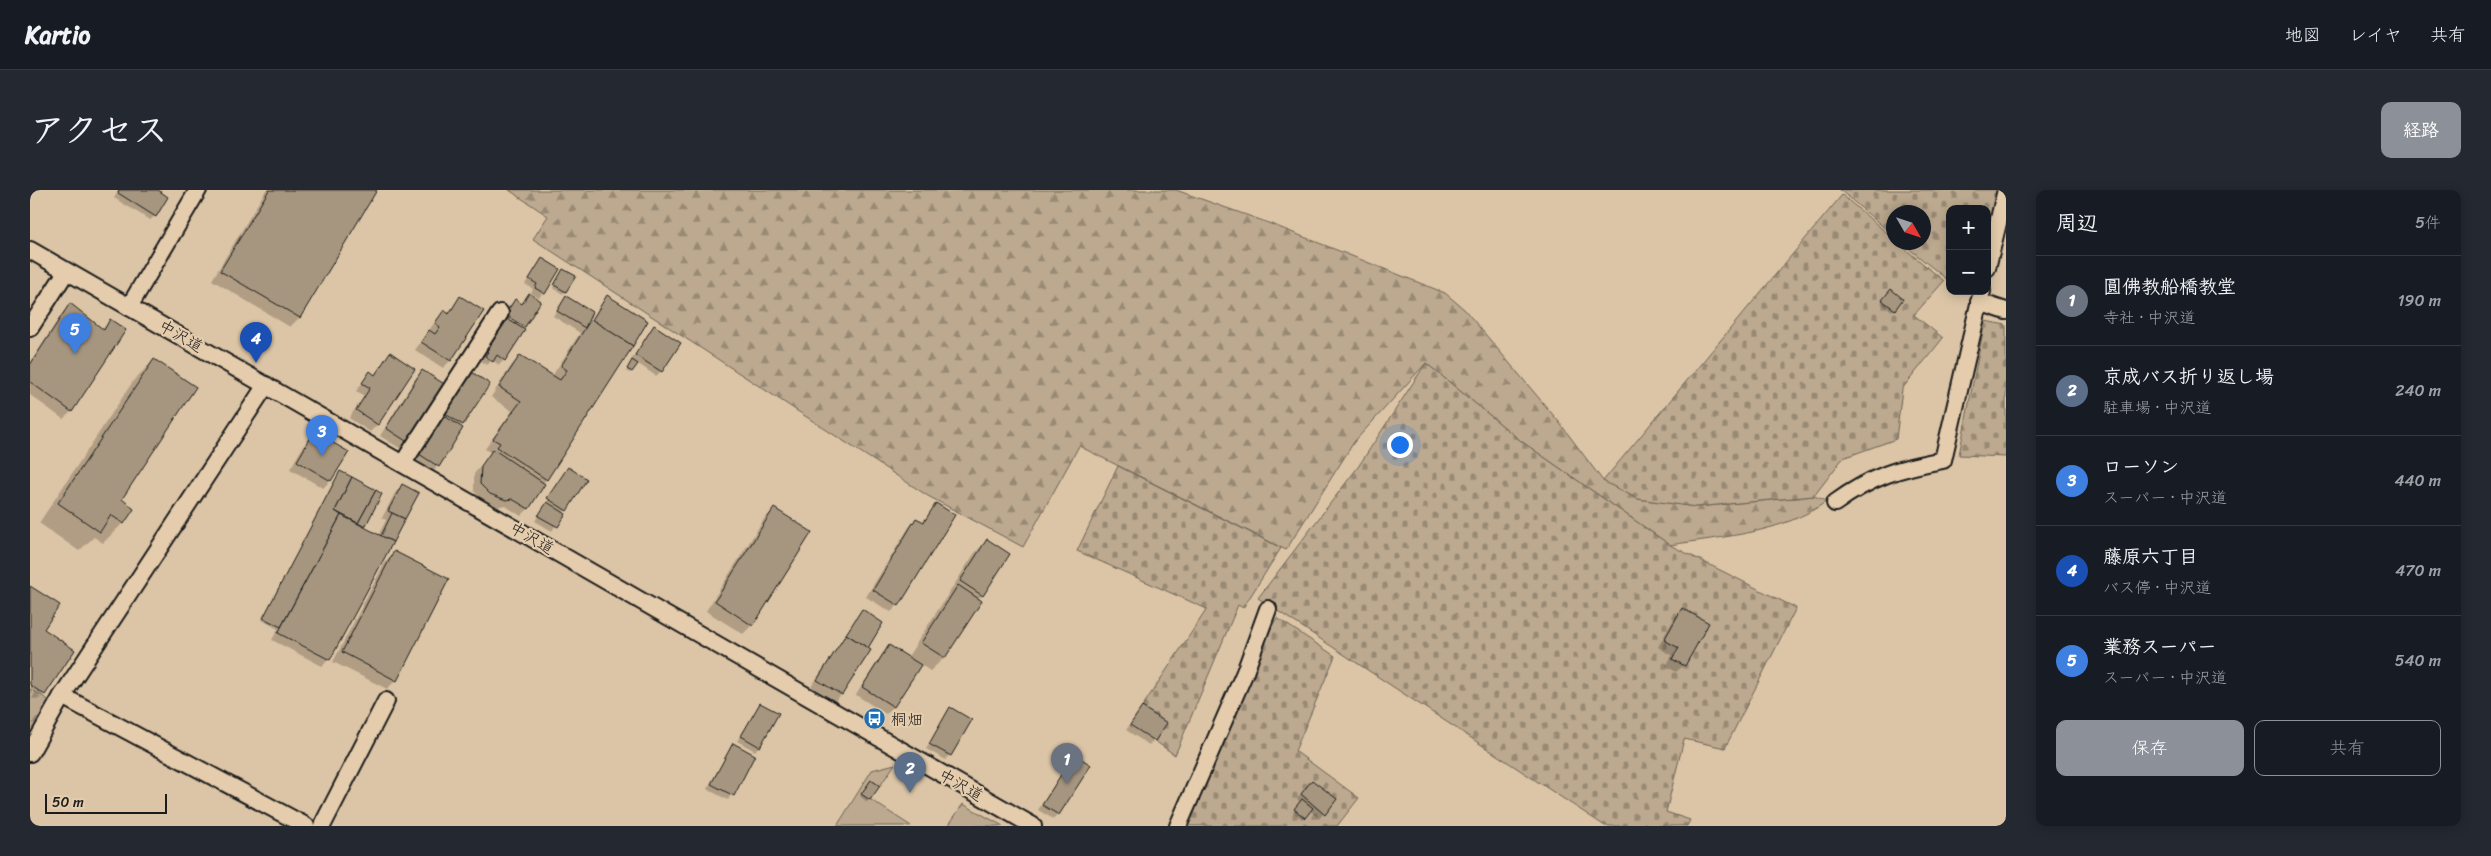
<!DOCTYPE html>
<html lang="ja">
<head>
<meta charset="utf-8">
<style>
	body { margin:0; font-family:Sriracha,"Klee One",sans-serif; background:#242831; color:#f1f3f6 }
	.controls { position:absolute; right:15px; top:15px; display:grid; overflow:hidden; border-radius:10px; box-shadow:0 2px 12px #0003 }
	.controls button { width:45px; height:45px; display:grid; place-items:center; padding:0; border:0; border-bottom:1px solid #363941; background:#171b24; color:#f1f3f6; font:25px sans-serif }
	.compass { position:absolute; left:1856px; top:15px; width:45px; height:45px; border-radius:50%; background:#171b24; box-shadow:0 2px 12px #0003; rotate:129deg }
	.scale { position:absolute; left:15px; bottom:12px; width:122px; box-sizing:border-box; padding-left:5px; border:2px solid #1c1c1c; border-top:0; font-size:14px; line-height:18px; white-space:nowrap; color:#1c1c1c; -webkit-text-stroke:4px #e4ccac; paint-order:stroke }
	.you { position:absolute; left:1369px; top:254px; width:18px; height:18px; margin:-12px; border:4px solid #fff; border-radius:50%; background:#1a73e8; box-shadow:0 0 0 8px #1a73e833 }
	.badge { display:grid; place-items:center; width:32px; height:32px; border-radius:50%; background:#8c9099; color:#fff; font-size:16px; font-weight:700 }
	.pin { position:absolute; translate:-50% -41px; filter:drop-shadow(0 1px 2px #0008) }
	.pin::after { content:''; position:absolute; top:26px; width:18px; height:15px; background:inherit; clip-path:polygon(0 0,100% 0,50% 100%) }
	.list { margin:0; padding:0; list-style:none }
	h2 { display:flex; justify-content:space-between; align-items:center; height:65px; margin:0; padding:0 20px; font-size:21px }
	h2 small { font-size:16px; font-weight:400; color:#9ea1a6 }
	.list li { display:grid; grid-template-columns:32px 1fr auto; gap:15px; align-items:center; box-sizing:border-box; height:90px; padding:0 20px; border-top:1px solid #363941 }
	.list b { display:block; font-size:19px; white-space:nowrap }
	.list p { margin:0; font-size:16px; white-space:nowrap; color:#9ea1a6 }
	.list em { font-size:16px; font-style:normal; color:#9ea1a6 }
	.actions { display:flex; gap:10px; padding:15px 20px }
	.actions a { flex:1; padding:11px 0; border:1px solid #8c9099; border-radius:10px; text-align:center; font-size:18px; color:#8c9099 }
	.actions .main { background:#8c9099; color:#fff }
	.map { position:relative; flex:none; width:1976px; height:636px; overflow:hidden; border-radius:10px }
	header { display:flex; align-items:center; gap:30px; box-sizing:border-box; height:70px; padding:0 25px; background:#171b24; border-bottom:1px solid #363941 }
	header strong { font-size:24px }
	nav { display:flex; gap:28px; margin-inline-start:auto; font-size:18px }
	.intro { display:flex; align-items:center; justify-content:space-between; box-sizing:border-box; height:120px; padding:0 30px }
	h1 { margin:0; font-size:35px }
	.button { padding:12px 22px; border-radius:10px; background:#8c9099; color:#fff; font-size:18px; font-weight:700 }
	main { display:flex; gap:30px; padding:0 30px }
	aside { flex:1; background:#171b24; border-radius:10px; box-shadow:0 2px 12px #0003 }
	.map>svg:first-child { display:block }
	.grass { fill:#bca98f; stroke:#6c6256 }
	.forest { fill:url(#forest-firs); stroke:#6c6256 }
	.cemetery { fill:url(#cemetery-stones); stroke:#6c6256 }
	.shadow { fill:#0003; fill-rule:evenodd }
	.building { fill:#a6967f; stroke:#1c1c1c }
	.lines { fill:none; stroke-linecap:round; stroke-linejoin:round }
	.minor-casing { stroke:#1c1c1c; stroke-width:20 }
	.minor { stroke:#e4ccac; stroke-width:16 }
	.labels { text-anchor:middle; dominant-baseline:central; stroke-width:4.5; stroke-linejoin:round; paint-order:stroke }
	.street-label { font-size:16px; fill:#1c1c1c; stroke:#e4ccac }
	.poi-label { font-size:16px; fill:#1c1c1c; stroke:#e4ccac; text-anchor:start }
</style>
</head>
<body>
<header>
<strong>Kartio</strong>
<nav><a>地図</a><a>レイヤ</a><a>共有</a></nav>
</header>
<div class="intro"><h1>アクセス</h1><a class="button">経路</a></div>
<main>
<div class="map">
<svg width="1976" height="636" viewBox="0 0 1976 636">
	<defs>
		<pattern id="forest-firs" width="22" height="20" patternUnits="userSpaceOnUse" patternTransform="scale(1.25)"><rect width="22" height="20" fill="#bca98f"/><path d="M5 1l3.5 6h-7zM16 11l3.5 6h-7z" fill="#988974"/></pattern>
		<pattern id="cemetery-stones" width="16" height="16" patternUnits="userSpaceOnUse" patternTransform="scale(1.25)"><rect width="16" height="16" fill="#bca98f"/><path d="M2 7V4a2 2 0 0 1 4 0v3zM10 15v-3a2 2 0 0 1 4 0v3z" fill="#988974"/></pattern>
	</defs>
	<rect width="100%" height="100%" fill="#dcc5a6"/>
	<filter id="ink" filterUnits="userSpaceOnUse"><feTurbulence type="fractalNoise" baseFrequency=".02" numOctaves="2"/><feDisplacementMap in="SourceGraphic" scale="10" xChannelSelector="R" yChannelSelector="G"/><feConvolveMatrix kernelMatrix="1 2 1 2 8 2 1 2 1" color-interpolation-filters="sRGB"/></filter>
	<g filter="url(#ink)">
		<g class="grass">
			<polygon points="865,574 850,596 841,590 832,604 881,636 807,636 842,580"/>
			<polygon points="933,614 973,636 918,636"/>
		</g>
		<g class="forest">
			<path d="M479,0H1146L1236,32L1415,103L1434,119L1529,232L1573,291L1608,309L1666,317L1784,306L1797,311C1752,344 1694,346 1640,355L1491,251L1396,173L1324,252L1256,360L1049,256L993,357L898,306L503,49L518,26Z"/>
			<polygon points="0,499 22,512 0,551"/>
		</g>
		<g class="cemetery">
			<polygon points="1810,0 1969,0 1957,49 1957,19 1920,19 1920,92 1872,53 1894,52 1894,22 1864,22 1863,45"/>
			<polygon points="1812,5 1863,48 1864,52 1868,53 1914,91 1884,125 1913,148 1872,199 1866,249 1813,268 1784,306 1666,317 1608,309 1573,291"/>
			<polygon points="1955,131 1976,135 1976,267 1929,265"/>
			<polygon points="1396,173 1491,251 1640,355 1766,418 1695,558 1654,549 1636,622 1660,630 1657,636 1575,636 1228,408 1328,277"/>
			<polygon points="1088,276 1251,358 1213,418 1208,415 1145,565 1125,551 1136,533 1112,517 1177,419 1047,361"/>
			<polygon points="1247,428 1305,466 1265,561 1329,608 1307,636 1156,636 1239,441"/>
		</g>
		<g class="shadow">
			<polygon points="89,0 125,0 125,26 120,30 84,8"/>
			<polygon points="236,0 346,0 269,128 260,137 182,90"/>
			<polygon points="512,70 528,79 509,108 501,103 503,99 495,94"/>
			<polygon points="531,83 544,87 533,104 523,98"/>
			<polygon points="1861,101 1872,110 1862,121 1851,113"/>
			<polygon points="499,105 510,112 474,170 469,175 462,170 457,175 451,171 454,167 450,164 480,115 485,111 491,114"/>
			<polygon points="536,107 555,138 577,107 516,289 498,319 491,326 474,315 468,317 453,311 444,301 444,284 461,263 455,259 482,221 461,207 481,176 490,166 522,186 550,143 523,126"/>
			<polygon points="430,108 452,122 420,171 413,178 385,160 407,129 414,122 417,124"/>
			<polygon points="40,115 72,140 80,130 94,141 41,222 33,229 0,205 0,173 33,122"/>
			<polygon points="624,137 631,181 626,186 607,173 599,183 596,181 603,171 601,170"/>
			<polygon points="360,164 384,180 347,235 340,242 319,228 334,206 326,201 340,183 344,185"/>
			<polygon points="124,170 91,309 103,319 93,333 73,353 64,347 49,361 9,333 104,190"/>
			<polygon points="393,182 378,252 371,259 350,246 385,189"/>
			<polygon points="436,188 432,234 404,281 385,269"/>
			<polygon points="284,243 317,263 300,291 293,298 260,279 277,250"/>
			<polygon points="538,278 555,289 522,341 505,331"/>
			<path d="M310,282L351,304L333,338L348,346L356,330L352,328L365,303L372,296L387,304L299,469L292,476L242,450L248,439L232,430ZM341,305L344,306L326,340L324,338Z"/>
			<polygon points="906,315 868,415 861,422 836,407 879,337 886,329 892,333"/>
			<polygon points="744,319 722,435 713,444 676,421 734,329"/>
			<polygon points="957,350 952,405 948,410 950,411 914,468 900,481 890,474 863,517 856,524 826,505 852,464 860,457 877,468 944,364"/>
			<polygon points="364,362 366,490 357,499 303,472 355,372"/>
			<polygon points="0,397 12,439 44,460 12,506 0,498"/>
			<polygon points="1653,420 1654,475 1646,482 1636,476 1642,466 1628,457 1645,427"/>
			<polygon points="832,421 836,458 839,460 811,505 804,512 781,497"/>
			<polygon points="731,514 729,556 725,561 707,551"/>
			<polygon points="921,519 941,530 916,570 896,559"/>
			<polygon points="1112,519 1124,550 1119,555 1096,540"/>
			<polygon points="703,555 724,566 698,610 677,599"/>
			<polygon points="1044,566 1028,624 1023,629 1008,620"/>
			<polygon points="839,594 848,597 837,612 830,606"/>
			<polygon points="1277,596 1305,609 1289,629 1280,620 1272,629 1263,622 1270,612 1267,609"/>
		</g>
		<g class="building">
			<polygon points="89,0 128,0 138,7 126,27 88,3"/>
			<polygon points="239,0 347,0 270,128 190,81"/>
			<polygon points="512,68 530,79 515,104 505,98 507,94 499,89"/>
			<polygon points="533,79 546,86 536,102 524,95"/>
			<polygon points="1861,99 1873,109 1865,120 1852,110"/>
			<polygon points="499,103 511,111 495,137 475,125 485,109 492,114"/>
			<polygon points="577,105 618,131 603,156 562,130"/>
			<polygon points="430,106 454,121 421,171 391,152 399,140 405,144 410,137 405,133 414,120 419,124"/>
			<polygon points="536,106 562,122 555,138 527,121"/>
			<polygon points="40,113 74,140 80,129 96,140 42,222 0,192 0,175"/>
			<polygon points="474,127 495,140 475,171 467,165 463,172 455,166 458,162 454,159"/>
			<polygon points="561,129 603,156 517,290 467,257 470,253 463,249 491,211 469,197 490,165 530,190 537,180 531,176"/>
			<polygon points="624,135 651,153 632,182 605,165"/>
			<polygon points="360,162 385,179 348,235 326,220 340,198 332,193 340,181 345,185"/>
			<polygon points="124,169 166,197 92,309 104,319 94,334 81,325 70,342 28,313"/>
			<polygon points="602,170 608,174 602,182 597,179"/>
			<polygon points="392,180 416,195 379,253 356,238"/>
			<polygon points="440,181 460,194 433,235 414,223"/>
			<polygon points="413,225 433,238 409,277 389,264"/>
			<polygon points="284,242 319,262 301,291 267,271"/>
			<polygon points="463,259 515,294 499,319 482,309 476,310 460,304 450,294 451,276"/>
			<polygon points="538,277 557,289 537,321 517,308"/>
			<polygon points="310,281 322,287 305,321 311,325 251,437 233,428"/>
			<polygon points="322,287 346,300 328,333 305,321"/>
			<polygon points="372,294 389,303 375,329 358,321"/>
			<polygon points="346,300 352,304 335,337 328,333"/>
			<polygon points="517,312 536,324 528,337 508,326"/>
			<polygon points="906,313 925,325 869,416 843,400 886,328 894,332"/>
			<polygon points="744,318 782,342 723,436 685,411"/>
			<polygon points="362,323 375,329 363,352 351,346"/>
			<polygon points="311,325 363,352 300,470 248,443"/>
			<polygon points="957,349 980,364 953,406 930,391"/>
			<polygon points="364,361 419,389 367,491 312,462"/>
			<polygon points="928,395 952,411 915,468 891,453"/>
			<polygon points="0,396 30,415 14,439 45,460 15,505 0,495"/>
			<polygon points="1652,418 1679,433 1655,476 1642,469 1649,458 1634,450"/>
			<polygon points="832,419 853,433 838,458 816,444"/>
			<polygon points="816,444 841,460 812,505 787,490"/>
			<polygon points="859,455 891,475 864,517 832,497"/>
			<polygon points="730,513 749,523 730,557 711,546"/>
			<polygon points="920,517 942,530 921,566 899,554"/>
			<polygon points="1112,517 1137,533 1125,551 1100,535"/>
			<polygon points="703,553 725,565 704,606 681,594"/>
			<polygon points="1044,564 1061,575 1029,625 1012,615"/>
			<polygon points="841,590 850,596 840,610 831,604"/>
			<polygon points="1282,590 1307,609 1295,625 1271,604"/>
			<polygon points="1272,609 1283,618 1275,628 1264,619"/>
		</g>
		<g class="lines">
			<defs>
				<g id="minor">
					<polyline points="0,60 1003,636"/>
					<polyline points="1957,78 1976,0"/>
					<polyline points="1949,112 1976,121"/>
					<polyline points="99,117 168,0"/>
					<polyline points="0,138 36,82"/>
					<polyline points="373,273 470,123"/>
					<path d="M1805,313C1842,286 1869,278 1913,270L1952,101"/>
					<polyline points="32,506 276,636"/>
					<polyline points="0,563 32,506 236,195"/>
					<polyline points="292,636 356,511"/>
					<polyline points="1148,636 1215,482 1238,419"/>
				</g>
			</defs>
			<use href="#minor" class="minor-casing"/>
			<use href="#minor" class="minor"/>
		</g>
	</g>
	<defs>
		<symbol id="bus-disc" viewBox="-11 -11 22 22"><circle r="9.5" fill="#1f6fb2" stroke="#e4ccac"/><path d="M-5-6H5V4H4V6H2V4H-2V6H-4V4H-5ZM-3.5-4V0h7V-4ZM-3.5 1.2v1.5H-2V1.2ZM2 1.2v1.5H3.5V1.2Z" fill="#fff"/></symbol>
	</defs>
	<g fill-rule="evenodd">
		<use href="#bus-disc" x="832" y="516" width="25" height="25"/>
	</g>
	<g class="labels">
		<g class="street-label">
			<text transform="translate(151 146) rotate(30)">中沢道</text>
			<text transform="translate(502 348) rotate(30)">中沢道</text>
			<text transform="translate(931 595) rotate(30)">中沢道</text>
		</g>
		<g class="poi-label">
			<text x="861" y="529">桐畑</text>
		</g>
	</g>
</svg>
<div class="controls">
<button>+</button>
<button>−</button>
</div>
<svg class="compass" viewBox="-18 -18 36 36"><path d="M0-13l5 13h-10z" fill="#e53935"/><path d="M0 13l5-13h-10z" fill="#9ea1a6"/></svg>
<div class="scale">50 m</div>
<div class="you"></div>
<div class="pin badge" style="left:1037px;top:594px;background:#6b7280">1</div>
<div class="pin badge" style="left:880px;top:603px;background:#5c6f8a">2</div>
<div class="pin badge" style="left:292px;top:266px;background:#3f7fe0">3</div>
<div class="pin badge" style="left:226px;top:173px;background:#1a4fb4">4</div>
<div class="pin badge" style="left:45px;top:164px;background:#3f7fe0">5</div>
</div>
<aside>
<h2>周辺<small>5件</small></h2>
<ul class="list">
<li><span class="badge" style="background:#6b7280">1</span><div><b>圓佛教船橋教堂</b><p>寺社 · 中沢道</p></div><em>190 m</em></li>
<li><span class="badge" style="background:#5c6f8a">2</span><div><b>京成バス折り返し場</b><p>駐車場 · 中沢道</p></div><em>240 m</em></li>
<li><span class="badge" style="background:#3f7fe0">3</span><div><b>ローソン</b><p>スーパー · 中沢道</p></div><em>440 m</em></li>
<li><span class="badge" style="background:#1a4fb4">4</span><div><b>藤原六丁目</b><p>バス停 · 中沢道</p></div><em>470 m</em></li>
<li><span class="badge" style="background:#3f7fe0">5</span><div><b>業務スーパー</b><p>スーパー · 中沢道</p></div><em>540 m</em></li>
</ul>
<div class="actions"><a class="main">保存</a><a>共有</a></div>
</aside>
</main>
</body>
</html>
